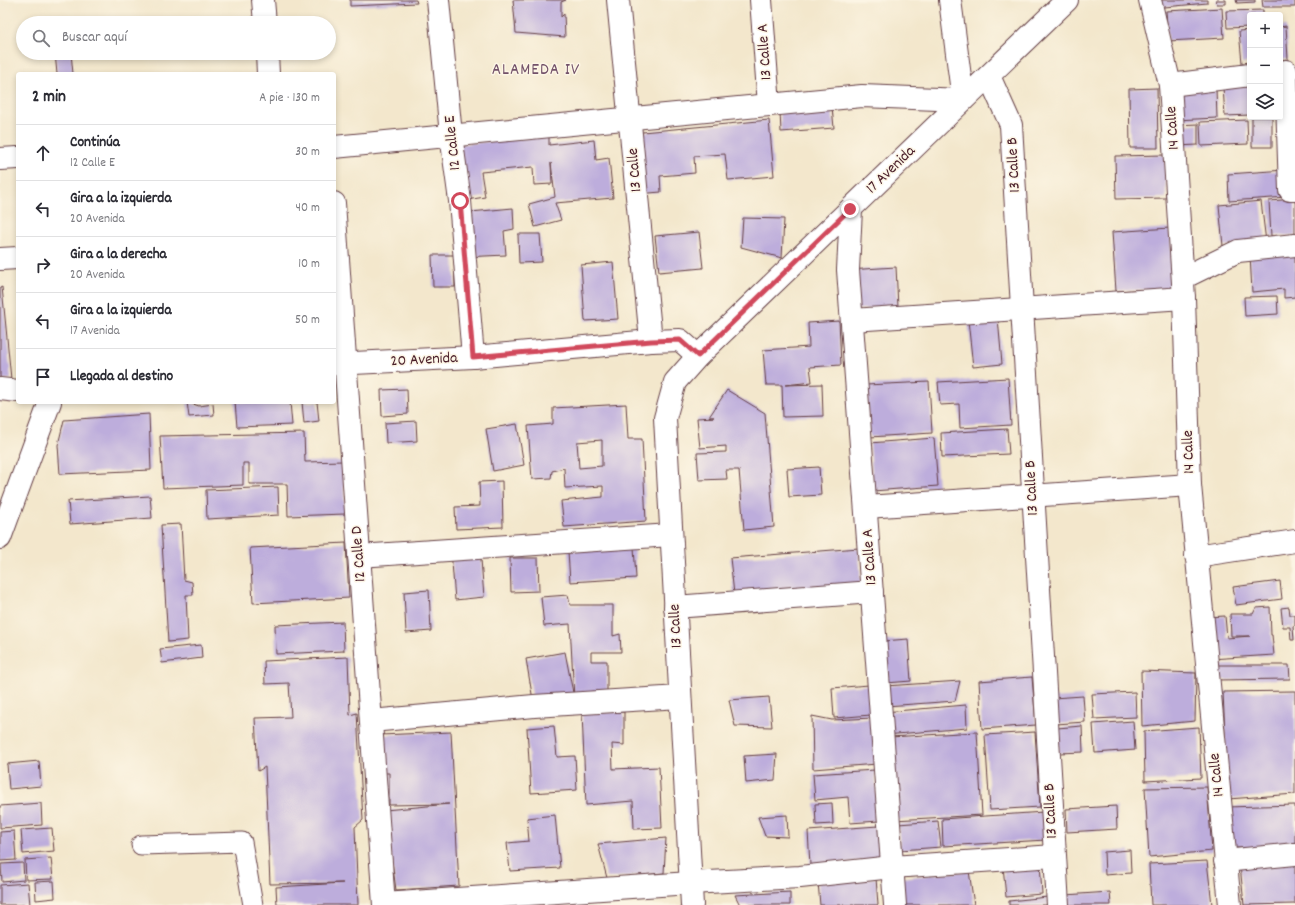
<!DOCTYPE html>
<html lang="es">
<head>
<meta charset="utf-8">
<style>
	body { margin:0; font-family:Dekko,sans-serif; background:#f7f7f7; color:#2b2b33 }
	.controls { position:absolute; right:12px; top:12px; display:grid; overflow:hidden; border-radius:4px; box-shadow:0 2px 6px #0003 }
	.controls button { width:36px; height:36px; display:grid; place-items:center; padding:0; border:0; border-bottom:1px solid #e1e1e2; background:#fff; color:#2b2b33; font:20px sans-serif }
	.stop { position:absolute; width:12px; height:12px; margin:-9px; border:3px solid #d1495b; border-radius:50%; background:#fff }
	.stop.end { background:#d1495b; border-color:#fff; box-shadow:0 1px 4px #0008 }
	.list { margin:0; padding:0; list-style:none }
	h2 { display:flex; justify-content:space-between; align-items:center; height:52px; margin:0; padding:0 16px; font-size:17px }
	h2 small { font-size:13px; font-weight:400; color:#7c7c81 }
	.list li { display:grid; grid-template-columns:26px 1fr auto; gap:12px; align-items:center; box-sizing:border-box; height:56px; padding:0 16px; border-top:1px solid #e1e1e2 }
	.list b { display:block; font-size:15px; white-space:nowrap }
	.list p { margin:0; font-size:13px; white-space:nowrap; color:#7c7c81 }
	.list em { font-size:13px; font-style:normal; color:#7c7c81 }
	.icon { flex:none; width:22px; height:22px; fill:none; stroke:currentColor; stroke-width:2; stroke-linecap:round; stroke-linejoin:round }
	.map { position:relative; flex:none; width:1295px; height:905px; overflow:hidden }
	.search { position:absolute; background:#fff; box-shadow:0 2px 6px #0003; left:16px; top:16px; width:320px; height:44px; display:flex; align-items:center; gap:10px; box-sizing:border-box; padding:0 14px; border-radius:22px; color:#7c7c81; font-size:15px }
	.panel { position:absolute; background:#fff; box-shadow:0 2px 6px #0003; left:16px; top:72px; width:320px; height:332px; border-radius:4px }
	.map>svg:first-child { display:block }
	.building { fill:#bdaddc; fill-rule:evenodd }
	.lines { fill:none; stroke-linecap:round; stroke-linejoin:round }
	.lane-casing { stroke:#633d43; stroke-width:21 }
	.street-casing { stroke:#633d43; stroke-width:24 }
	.secondary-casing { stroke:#633d43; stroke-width:24 }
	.lane { stroke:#fff; stroke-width:19 }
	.street { stroke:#fff; stroke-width:22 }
	.secondary { stroke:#fff; stroke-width:22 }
	.route { stroke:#d1495b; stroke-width:5 }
	.labels { text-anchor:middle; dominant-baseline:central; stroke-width:3; stroke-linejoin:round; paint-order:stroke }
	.street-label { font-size:16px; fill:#4a1f2b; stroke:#fcf5e5 }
	.neighbourhood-label { font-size:17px; letter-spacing:1px; fill:#725169; stroke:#fcf5e5 }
</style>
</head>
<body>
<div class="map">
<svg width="1295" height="905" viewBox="0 0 1295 905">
	<rect width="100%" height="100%" fill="#fcf5e5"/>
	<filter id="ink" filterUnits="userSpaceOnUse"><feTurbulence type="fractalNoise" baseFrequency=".025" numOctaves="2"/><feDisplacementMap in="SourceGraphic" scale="8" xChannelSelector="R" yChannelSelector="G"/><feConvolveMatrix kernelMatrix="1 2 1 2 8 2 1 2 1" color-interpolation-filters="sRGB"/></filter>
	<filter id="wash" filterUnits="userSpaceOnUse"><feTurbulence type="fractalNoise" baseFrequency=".012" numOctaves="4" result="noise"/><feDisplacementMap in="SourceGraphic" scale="16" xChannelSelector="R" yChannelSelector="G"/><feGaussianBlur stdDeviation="0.9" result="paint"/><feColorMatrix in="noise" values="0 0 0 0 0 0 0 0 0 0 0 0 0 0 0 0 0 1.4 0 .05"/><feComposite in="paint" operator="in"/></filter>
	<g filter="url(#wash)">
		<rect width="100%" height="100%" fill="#f3e7cc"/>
		<g id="blocks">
			<g class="building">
				<polygon points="350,0 416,0 417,3 350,6"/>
				<polygon points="513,0 566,0 561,2 561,17 564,14 565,37 516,33"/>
				<polygon points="1154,0 1207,0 1207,3 1154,8"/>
				<polygon points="1216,0 1226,0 1226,4 1217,4"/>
				<polygon points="1236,0 1255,0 1255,2 1237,3"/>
				<polygon points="1262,0 1295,0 1295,7 1263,7"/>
				<polygon points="1222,8 1224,38 1168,41 1166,11"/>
				<polygon points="1263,10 1263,15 1250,15 1250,27 1227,28 1226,11"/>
				<polygon points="1286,26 1288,59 1280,60 1280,27"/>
				<polygon points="1250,30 1250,62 1242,63 1239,31"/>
				<polygon points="55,53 71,53 73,74 57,74"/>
				<polygon points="1250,85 1250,115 1225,116 1223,87"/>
				<polygon points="1157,88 1158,148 1130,148 1129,89"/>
				<polygon points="1216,89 1217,118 1175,120 1173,91"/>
				<polygon points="832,107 834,128 781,132 780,112"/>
				<rect x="1252" y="117" width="20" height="30"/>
				<polygon points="769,120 774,176 728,180 725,154 694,156 695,173 660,176 661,192 638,194 632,133"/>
				<polygon points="1247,120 1248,144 1201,146 1200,122"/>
				<polygon points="1198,124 1198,145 1177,146 1176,125"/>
				<polygon points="549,136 549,145 594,140 596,160 609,158 613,198 555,203 561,220 535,227 529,204 555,197 551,163 552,184 534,185 533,167 481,172 485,197 460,201 453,145"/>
				<polygon points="1165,155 1166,198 1116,199 1115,156"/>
				<polygon points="1285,170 1287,197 1229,201 1228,174"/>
				<polygon points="1295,199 1295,235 1271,236 1269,201"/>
				<polygon points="1261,201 1266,242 1223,246 1219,205"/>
				<polygon points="513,208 514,229 504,231 506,255 463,257 460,213"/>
				<polygon points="743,218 784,219 782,258 741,247"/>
				<polygon points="1170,228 1174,288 1116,291 1112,232"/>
				<polygon points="699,232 703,268 659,272 655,236"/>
				<polygon points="518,234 540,234 542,262 519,263"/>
				<polygon points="1295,252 1295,297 1284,298 1284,289 1252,292 1250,255"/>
				<polygon points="432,255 454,255 455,287 433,287"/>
				<polygon points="613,262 618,319 585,321 581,265"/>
				<polygon points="896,267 898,307 851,310 848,270"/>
				<polygon points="2,287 11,379 0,380 0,288"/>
				<polygon points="1277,296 1278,314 1245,316 1244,297"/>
				<polygon points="998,318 1002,364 973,367 968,320"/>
				<polygon points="839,321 841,365 810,367 812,382 785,385 822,384 823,416 783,417 782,385 766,385 763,350 809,347 808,323"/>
				<polygon points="1008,378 1011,425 960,428 959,404 940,405 938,382"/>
				<polygon points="929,382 932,433 870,437 866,385"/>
				<polygon points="407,389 408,414 382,416 381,390"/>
				<polygon points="727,390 765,413 774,527 744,530 739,470 726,470 727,479 699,480 697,453 726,452 726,446 700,448 697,418 714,417 709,417"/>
				<polygon points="187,402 199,406 213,404 214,415 189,417"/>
				<polygon points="235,402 290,402 292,425 237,427"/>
				<polygon points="302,402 317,402 319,421 304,423"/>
				<path d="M626,404L628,439H642L646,521L564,527L561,501L603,497V486L565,488L564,468L552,471L551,478L532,479L528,426L553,424V408ZM602,440V466L579,468L577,442Z"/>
				<polygon points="149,414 151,470 60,474 58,445 64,420"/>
				<polygon points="416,421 417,441 386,443 385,423"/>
				<polygon points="517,424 524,465 493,471 486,429"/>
				<polygon points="1007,429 1009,454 942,457 941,433"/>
				<polygon points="304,433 305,462 343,461 345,514 288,516 287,484 249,484 249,463 243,463 243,485 163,488 160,436"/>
				<polygon points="934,438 938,486 873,491 870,443"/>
				<polygon points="819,467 821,495 789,497 787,469"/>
				<polygon points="502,481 503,527 456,529 455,507 480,506 479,482"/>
				<polygon points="278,487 279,515 207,519 206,490"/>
				<polygon points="150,496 152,518 70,524 68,501"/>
				<polygon points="181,524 184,580 192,582 193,595 186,595 188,640 168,642 161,525"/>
				<polygon points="346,543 349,598 253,603 250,548"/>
				<polygon points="480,547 484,597 455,600 451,550"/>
				<polygon points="634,547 636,578 570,582 568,551"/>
				<polygon points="859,548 861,593 735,603 730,558"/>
				<polygon points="510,558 538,558 539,591 511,592"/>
				<polygon points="1280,581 1282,599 1236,605 1233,587"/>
				<polygon points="429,590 431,631 406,633 404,592"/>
				<polygon points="568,595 570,605 613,605 613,636 620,634 621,652 591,652 591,661 607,661 607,695 574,698 570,624 544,626 541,597"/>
				<polygon points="1270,607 1271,635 1272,635 1274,655 1210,659 1208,617 1225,616 1227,638 1250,636 1231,636 1230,614 1253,614 1256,608"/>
				<polygon points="1289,607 1290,615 1295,615 1295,625 1293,626 1294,640 1291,640 1290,627 1283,627 1281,608"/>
				<polygon points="343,622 344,651 276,654 275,625"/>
				<polygon points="908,639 911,681 886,683 883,641"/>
				<polygon points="201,645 202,658 162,663 160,649"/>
				<polygon points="565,652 574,698 534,706 526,659"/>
				<polygon points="348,657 350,715 357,713 363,820 355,827 358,905 277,905 276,887 343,883 270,884 265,767 258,771 255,718 291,717 289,683 265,684 264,661"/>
				<polygon points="1216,665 1289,665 1290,679 1216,680"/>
				<polygon points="1141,671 1196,673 1195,721 1142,726"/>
				<polygon points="1032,677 1036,725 982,729 979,681"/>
				<polygon points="960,681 955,701 886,706 885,686"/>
				<polygon points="869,685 871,715 834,718 832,688"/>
				<polygon points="1295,691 1295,794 1228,799 1223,692"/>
				<polygon points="1135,692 1136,717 1094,719 1092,694"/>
				<polygon points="1083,696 1085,722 1056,724 1053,698"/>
				<polygon points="769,697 772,727 735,726 729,700"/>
				<polygon points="966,705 967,728 885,735 884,712"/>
				<polygon points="624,712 624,745 612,744 613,769 659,767 662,828 634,829 633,801 586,805 582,713"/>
				<polygon points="812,716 832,720 872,718 877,764 813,769"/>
				<polygon points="1133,721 1135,750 1095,753 1093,724"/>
				<polygon points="554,726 557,757 575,756 577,790 531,793 527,728"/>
				<polygon points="1082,726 1083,752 1059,753 1057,728"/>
				<polygon points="1199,727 1201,778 1145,781 1144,731"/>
				<polygon points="451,732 459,886 396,890 385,810 449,804 389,805 389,773 381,773 380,735"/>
				<polygon points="977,732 982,815 894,820 890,737"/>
				<polygon points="1035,732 1040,807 990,810 985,735"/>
				<polygon points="777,754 775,780 746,783 744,756"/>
				<polygon points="39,761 41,786 9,789 7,764"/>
				<polygon points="875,770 879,821 850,823 848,797 815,800 813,774"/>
				<polygon points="1207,787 1212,851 1149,857 1145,788"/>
				<polygon points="41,803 42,825 0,828 0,806"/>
				<polygon points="832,803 833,824 816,825 815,804"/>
				<polygon points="1295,805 1295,848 1232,848 1227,807"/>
				<polygon points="1116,806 1117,829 1067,832 1066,809"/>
				<polygon points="1044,812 1046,840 943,846 942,819"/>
				<polygon points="555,815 560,868 510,871 507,843 529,841 527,818"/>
				<polygon points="787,815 788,837 765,836 758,817"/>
				<polygon points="938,821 941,847 900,850 898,824"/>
				<polygon points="878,826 881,860 810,865 808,831"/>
				<polygon points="52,828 54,851 23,854 21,830"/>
				<polygon points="14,831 16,860 0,861 0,832"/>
				<polygon points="666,838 664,873 607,878 598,844"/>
				<polygon points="1130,850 1131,873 1105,875 1104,852"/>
				<polygon points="51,858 53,879 26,880 25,860"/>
				<polygon points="1295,860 1295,904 1244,905 1240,865"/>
				<polygon points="1207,861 1212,905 1151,905 1149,864"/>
				<polygon points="23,863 24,880 2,882 1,864"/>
				<polygon points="1040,863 1042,894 1006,897 1003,866"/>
				<polygon points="969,871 974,905 901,905 900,878"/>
				<polygon points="876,878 878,905 820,905 818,882"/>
				<polygon points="54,881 55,898 36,900 35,882"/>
				<polygon points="28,883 30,905 0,905 0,885"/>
				<polygon points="790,892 790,905 740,905 735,895"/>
				<polygon points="1110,892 1111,905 1066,905 1065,895"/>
				<polygon points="1048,897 1049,905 1009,905 1009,901"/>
			</g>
		</g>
	</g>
	<g filter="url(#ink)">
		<use href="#blocks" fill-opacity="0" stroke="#633d43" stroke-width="1"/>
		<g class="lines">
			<defs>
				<polyline id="lane" points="141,845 242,842 253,905"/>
				<g id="street">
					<polyline points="263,0 265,23"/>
					<polyline points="438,0 451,135 460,201 473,357"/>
					<polyline points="618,0 651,341"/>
					<polyline points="761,0 769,105"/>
					<polyline points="267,53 268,74"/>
					<polyline points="1286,71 1290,190 1295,190"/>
					<polyline points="989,76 1011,125 1058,905"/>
					<polyline points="1170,85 1250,75"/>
					<polyline points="334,147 862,96 963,100 950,0"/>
					<polyline points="0,159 18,158"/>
					<polyline points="334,203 384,905"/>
					<polyline points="851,209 848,270 895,905"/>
					<polyline points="0,259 18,258"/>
					<polyline points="1183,278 1238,251 1295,245"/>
					<polyline points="852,320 1184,298"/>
					<polyline points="334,364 473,357 651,341 680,340 698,356"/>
					<polyline points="0,389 18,391"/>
					<polyline points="866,507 1190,485"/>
					<polyline points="0,538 50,402"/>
					<polyline points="359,556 671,535"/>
					<polyline points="1196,556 1295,541"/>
					<polyline points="675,607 872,592"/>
					<polyline points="371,721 534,706 680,697"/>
					<polyline points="1225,861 1295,854"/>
					<polyline points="384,904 690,883 800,877 892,867 1054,856"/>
				</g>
				<g id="secondary">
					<polyline points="1150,0 1170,85 1184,298 1190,485 1230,905"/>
					<polyline points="692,905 665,418 675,382 698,356 1067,0"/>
				</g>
			</defs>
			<use href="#lane" class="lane-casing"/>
			<use href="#street" class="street-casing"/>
			<use href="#secondary" class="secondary-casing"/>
			<use href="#lane" class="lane"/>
			<use href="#street" class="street"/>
			<use href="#secondary" class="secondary"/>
		</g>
	</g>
	<g class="lines" filter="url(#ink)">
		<polyline class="route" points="460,201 473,357 651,341 680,340 698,356 850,209"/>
	</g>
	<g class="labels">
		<g class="street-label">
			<text transform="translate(765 52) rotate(-94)">13 Calle A</text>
			<text transform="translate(1173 128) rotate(-94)">14 Calle</text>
			<text transform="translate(453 143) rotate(-96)">12 Calle E</text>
			<text transform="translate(1014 165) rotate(-93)">13 Calle B</text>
			<text transform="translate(635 170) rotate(-95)">13 Calle</text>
			<text transform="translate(891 170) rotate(-44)">17 Avenida</text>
			<text transform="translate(424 360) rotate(-3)">20 Avenida</text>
			<text transform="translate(1189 452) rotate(-92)">14 Calle</text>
			<text transform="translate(1032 488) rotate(-93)">13 Calle B</text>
			<text transform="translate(359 554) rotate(-94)">12 Calle D</text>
			<text transform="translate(870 557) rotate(-94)">13 Calle A</text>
			<text transform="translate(676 626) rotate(-93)">13 Calle</text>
			<text transform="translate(1217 775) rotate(-96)">14 Calle</text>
			<text transform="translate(1051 811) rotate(-93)">13 Calle B</text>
		</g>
		<g class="neighbourhood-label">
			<text x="536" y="71">ALAMEDA IV</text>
		</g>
	</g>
</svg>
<div class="controls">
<button>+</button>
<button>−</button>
<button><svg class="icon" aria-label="layers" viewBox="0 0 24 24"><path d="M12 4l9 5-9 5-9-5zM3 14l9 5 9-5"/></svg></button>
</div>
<div class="stop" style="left:460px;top:201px"></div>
<div class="stop end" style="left:850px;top:209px"></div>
<div class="search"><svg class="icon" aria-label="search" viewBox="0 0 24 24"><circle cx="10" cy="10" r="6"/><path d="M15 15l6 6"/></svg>Buscar aquí</div>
<section class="panel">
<h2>2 min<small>A pie · 130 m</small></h2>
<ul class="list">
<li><svg class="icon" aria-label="ahead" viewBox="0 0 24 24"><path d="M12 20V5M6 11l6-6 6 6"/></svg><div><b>Continúa</b><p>12 Calle E</p></div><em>30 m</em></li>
<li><svg class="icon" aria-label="left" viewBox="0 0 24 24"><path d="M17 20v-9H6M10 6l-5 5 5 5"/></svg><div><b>Gira a la izquierda</b><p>20 Avenida</p></div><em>40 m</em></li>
<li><svg class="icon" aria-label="right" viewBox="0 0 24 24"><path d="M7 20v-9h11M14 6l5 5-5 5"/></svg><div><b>Gira a la derecha</b><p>20 Avenida</p></div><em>10 m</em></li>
<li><svg class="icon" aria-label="left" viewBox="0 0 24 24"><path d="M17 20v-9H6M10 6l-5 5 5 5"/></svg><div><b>Gira a la izquierda</b><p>17 Avenida</p></div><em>50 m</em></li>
<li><svg class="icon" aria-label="arrive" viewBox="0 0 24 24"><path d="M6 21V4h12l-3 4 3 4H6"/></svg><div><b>Llegada al destino</b></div></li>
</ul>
</section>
</div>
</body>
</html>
